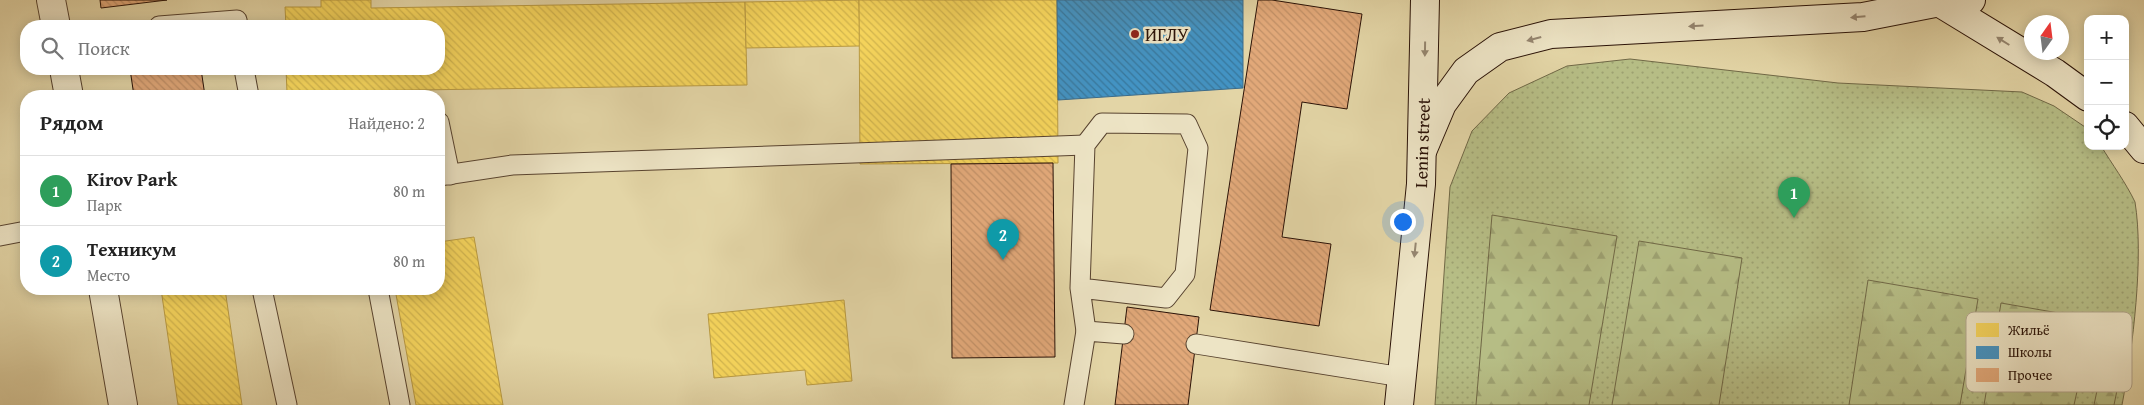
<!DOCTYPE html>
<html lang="ru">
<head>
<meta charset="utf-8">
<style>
	body { margin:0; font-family:"Gentium Book Plus",serif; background:#f6f6f6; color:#222 }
	.controls { position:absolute; right:15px; top:15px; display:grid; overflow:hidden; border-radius:10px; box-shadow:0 2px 12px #0003 }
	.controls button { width:45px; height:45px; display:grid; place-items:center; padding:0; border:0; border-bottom:1px solid #e0e0e0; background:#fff; color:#222; font:25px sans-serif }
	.compass { position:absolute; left:2024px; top:15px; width:45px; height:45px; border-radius:50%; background:#fff; box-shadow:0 2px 12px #0003; rotate:14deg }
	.you { position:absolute; left:1402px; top:221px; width:18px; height:18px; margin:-12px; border:4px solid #fff; border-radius:50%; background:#1a73e8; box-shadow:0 0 0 8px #1a73e833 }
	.badge { display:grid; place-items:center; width:32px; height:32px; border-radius:50%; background:#db2777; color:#fff; font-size:16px; font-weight:700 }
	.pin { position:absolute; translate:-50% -41px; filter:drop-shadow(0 1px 2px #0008) }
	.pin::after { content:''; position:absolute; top:26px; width:18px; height:15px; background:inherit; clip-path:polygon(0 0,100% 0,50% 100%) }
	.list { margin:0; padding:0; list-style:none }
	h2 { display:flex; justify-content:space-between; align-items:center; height:65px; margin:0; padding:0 20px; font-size:21px }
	h2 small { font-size:16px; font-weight:400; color:#767676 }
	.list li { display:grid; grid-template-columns:32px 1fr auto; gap:15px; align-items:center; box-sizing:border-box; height:70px; padding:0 20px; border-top:1px solid #e0e0e0 }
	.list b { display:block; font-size:19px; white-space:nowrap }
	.list p { margin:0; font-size:16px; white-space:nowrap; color:#767676 }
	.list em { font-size:16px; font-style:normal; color:#767676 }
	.icon { flex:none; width:28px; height:28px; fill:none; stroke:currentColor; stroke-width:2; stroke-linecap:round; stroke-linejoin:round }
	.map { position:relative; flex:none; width:2144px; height:405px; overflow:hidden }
	.search { position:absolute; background:#fff; box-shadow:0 2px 12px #0003; left:20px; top:20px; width:425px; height:55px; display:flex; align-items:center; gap:12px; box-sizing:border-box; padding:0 18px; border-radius:20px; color:#767676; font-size:19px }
	.panel { position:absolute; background:#fff; box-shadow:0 2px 12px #0003; left:20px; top:90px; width:425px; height:205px; border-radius:20px }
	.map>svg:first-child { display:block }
	.grass { fill:url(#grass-dots); stroke:#706846 }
	.forest { fill:url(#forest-firs); stroke:#706846 }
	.homes { fill:url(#homes-back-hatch); stroke:#b99a42 }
	.schools { fill:url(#schools-back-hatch); stroke:#3c6c8b }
	.building { fill:url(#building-back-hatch); stroke:#2a1207 }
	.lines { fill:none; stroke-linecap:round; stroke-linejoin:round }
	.service-casing { stroke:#58432f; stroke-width:21 }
	.minor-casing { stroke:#58432f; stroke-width:30 }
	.secondary-casing { stroke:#2a1207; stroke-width:30 }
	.service { stroke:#ede4c5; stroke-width:19 }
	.minor { stroke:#ede4c5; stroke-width:28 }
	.secondary { stroke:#ede4c5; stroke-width:28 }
	.oneway { fill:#958670 }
	.poi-dot { fill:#8f2418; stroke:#ede4c5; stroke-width:2 }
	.labels { text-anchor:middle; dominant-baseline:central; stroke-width:5; stroke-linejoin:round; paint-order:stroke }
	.poi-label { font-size:18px; fill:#2a1207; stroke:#ede4c5; text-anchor:start }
	.street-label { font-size:18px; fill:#2a1207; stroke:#ede4c5 }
	.key { fill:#ede4c5; stroke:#b2a58c; stroke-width:1 }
	.key-label { font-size:14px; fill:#2a1207 }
</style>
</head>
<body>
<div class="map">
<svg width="2144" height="405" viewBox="0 0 2144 405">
	<defs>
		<pattern id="grass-dots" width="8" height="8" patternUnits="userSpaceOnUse" patternTransform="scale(1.25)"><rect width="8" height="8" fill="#b6bd85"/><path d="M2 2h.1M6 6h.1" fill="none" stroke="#9da171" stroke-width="1.8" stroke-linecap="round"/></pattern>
		<pattern id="forest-firs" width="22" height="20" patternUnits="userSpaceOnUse" patternTransform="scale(1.25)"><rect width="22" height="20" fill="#b6bd85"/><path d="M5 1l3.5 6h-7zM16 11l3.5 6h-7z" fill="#9da171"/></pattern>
		<pattern id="homes-back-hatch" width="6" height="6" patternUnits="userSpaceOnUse" patternTransform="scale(1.25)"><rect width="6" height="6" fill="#f6d55c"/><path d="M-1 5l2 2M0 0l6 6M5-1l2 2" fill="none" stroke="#d3b64e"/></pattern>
		<pattern id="schools-back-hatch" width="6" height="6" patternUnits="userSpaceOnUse" patternTransform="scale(1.25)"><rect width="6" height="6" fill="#4393c3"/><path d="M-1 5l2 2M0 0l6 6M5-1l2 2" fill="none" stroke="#38779c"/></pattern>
		<pattern id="building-back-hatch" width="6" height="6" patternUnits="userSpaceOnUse" patternTransform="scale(1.25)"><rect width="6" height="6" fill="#e1a879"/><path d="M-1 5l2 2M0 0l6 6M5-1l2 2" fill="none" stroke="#c19067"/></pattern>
	</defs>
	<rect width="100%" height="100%" fill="#e3d5a6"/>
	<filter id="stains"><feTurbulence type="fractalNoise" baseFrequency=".004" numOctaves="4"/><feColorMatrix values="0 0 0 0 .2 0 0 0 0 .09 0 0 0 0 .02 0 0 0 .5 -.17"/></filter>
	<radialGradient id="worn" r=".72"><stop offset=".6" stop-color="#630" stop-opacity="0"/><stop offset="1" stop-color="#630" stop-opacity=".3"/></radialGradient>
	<path class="grass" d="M1630,59L1838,83L2022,92L2054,106L2088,129V146H2101C2112,164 2126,183 2135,202C2144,257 2133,347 2122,405H1435L1450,187L1472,131L1509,93L1567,66Z"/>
	<g class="forest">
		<polygon points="1492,215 1617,236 1589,405 1476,405"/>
		<polygon points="1639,241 1742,258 1719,405 1612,405"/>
		<polygon points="1868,280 1978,299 1960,405 1849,405"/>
		<polygon points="2001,303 2093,319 2074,405 1984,405"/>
		<polygon points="2111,323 2130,326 2114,405 2094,405"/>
	</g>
	<g class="homes">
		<polygon points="321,0 371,0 371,8 745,2 747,85 287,92 286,69 439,69 439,26 286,26 285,7 321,7"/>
		<polygon points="859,0 860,46 746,48 745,2"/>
		<polygon points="859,0 1057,0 1058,163 860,164"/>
		<polygon points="474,237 503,405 416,405 395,289 439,289 439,242"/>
		<polygon points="161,289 225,289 242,405 178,405"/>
		<polygon points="844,300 852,381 807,385 805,370 714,378 708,314"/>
	</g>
	<polygon class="schools" points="1057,0 1243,0 1243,88 1058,100"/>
	<g class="building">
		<polygon points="100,0 167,0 101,8"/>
		<polygon points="1258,0 1272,0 1362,14 1347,109 1302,102 1282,237 1331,244 1319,326 1210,310"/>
		<polygon points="130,69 201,69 205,96 134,96"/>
		<polygon points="1053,163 1055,357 952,358 951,164"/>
		<polygon points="1127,307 1199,317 1188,405 1115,405"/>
	</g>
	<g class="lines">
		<defs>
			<g id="service">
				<polyline points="159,26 237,20 238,26"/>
				<polyline points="244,69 249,96"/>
				<polyline points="439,122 450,175"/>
				<polyline points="439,176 512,165 1085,145"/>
				<polyline points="0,236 26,231"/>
				<polyline points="1080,288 1166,298 1185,274 1198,148 1187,124 1102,123 1085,145 1080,288 1086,331"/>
				<polyline points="262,289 287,405"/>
				<polyline points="378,289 400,405"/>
				<polyline points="1196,344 1402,377"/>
				<polyline points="1074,405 1086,331 1124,334"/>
			</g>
			<g id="minor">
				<polyline points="51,0 56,26"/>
				<polyline points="64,69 69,96"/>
				<polyline points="103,289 123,405"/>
			</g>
			<g id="secondary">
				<polyline points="1937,1 2055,73 2088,97"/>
				<polyline points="2125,126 2144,149"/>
				<polyline points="1423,149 1442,104 1466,71 1500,47 1551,34 1863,17 1940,2 1971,0"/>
				<polyline points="1399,405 1421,184 1425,0"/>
			</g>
		</defs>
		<use href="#service" class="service-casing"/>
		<use href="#minor" class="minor-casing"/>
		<use href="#secondary" class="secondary-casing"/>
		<use href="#service" class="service"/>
		<use href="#minor" class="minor"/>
		<use href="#secondary" class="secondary"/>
	</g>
	<defs><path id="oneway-solid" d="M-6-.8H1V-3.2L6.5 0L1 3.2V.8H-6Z" transform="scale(1.25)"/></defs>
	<g class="oneway">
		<use href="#oneway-solid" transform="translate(1858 17) rotate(175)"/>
		<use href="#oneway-solid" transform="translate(1696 26) rotate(177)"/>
		<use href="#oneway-solid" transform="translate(1534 39) rotate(165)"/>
		<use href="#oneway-solid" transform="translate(2003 41) rotate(-148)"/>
		<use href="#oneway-solid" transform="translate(1425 49) rotate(91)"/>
		<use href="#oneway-solid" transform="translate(1415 250) rotate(96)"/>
	</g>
	<circle class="poi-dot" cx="1135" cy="34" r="5"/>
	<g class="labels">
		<g class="poi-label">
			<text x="1145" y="34">ИГЛУ</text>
		</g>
		<g class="street-label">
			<text transform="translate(1422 143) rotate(-88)">Lenin street</text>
		</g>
	</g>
	<rect x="1966" y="312" width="166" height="80" rx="8" class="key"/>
	<rect x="1976" y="323" width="23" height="14" fill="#f6d55c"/>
	<rect x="1976" y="346" width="23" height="13" fill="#4393c3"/>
	<rect x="1976" y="368" width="23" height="14" fill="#e1a879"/>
	<g class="key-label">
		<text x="2008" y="335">Жильё</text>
		<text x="2008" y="357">Школы</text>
		<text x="2008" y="380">Прочее</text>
	</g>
	<rect width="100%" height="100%" filter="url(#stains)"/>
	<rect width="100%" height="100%" fill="url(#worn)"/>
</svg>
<div class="controls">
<button>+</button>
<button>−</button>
<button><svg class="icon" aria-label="locate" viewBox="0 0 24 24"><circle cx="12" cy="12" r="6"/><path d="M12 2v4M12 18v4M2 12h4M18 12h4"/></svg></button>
</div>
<svg class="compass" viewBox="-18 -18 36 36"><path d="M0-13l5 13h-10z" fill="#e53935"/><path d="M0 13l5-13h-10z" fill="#767676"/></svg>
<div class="you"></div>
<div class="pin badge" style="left:1794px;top:218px;background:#2e9e5b">1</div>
<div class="pin badge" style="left:1003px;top:260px;background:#0f9aa8">2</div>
<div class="search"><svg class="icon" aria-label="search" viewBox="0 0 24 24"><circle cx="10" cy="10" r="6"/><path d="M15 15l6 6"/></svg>Поиск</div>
<section class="panel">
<h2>Рядом<small>Найдено: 2</small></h2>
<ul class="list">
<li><span class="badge" style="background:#2e9e5b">1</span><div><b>Kirov Park</b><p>Парк</p></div><em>80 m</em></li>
<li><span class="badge" style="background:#0f9aa8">2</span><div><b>Техникум</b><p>Место</p></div><em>80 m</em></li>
</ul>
</section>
</div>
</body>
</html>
